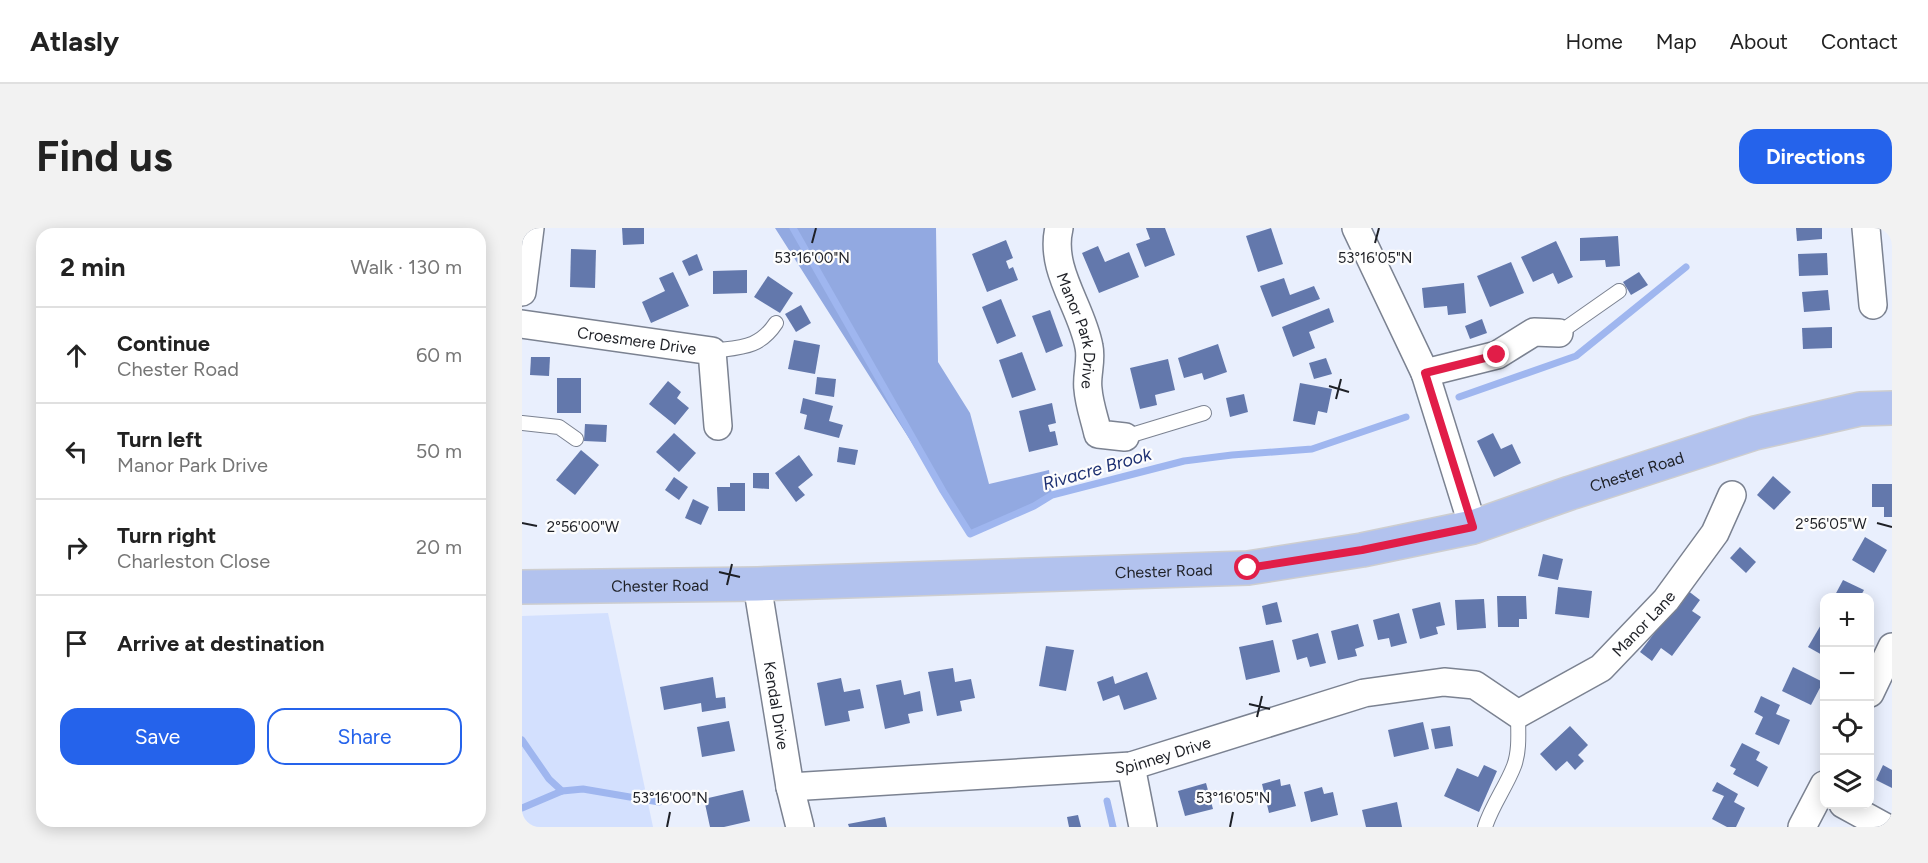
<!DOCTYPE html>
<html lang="en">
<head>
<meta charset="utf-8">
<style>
	body { margin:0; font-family:Figtree,sans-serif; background:#f2f2f2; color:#222 }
	.controls { position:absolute; right:18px; bottom:18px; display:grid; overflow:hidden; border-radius:12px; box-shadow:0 3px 15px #0003 }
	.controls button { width:54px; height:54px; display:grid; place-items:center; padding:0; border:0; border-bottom:2px solid #e0e0e0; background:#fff; color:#222; font:30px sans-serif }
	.stop { position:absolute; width:18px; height:18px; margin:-14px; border:4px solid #e11d48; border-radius:50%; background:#fff }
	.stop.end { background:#e11d48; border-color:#fff; box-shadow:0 2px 6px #0008 }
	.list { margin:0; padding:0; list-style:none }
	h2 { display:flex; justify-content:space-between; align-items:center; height:78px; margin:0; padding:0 24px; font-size:26px }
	h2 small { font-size:20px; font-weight:400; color:#767676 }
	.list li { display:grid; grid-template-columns:39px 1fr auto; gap:18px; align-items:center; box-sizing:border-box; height:96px; padding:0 24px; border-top:2px solid #e0e0e0 }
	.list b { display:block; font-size:22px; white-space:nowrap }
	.list p { margin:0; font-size:20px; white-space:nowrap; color:#767676 }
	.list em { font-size:20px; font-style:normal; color:#767676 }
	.actions { display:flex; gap:12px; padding:18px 24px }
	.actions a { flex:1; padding:14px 0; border:2px solid #2563eb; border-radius:18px; text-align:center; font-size:21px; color:#2563eb }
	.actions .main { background:#2563eb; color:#fff }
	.icon { flex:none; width:33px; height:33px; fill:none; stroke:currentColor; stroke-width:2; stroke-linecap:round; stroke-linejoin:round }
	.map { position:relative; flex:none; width:1370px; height:599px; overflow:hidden; border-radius:18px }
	header { display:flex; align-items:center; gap:36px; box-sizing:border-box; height:84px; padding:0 30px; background:#fff; border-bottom:2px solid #e0e0e0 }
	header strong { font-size:28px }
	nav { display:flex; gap:33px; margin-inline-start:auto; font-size:21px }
	.intro { display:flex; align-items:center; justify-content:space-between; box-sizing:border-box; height:144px; padding:0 36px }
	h1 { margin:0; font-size:42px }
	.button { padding:15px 27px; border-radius:18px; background:#2563eb; color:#fff; font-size:21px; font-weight:700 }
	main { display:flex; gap:36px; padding:0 36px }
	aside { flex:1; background:#fff; border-radius:18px; box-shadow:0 3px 15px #0003 }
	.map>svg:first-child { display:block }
	.green { fill:#d3e0fe }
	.forest { fill:#92a9e1 }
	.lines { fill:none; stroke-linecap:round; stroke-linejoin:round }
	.stream { stroke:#9fb6ef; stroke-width:7 }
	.building { fill:#6378ac }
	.lane-casing { stroke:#7b8291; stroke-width:16 }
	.street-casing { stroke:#7b8291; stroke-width:30 }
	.primary-casing { stroke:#cececf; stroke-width:36 }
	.lane { stroke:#fff; stroke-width:14 }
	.street { stroke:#fff; stroke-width:27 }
	.primary { stroke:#b2c2ee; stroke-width:33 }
	.route { stroke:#e11d48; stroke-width:8 }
	.ticks { fill:none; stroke:#1e2026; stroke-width:2 }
	.labels { text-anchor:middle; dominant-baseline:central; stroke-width:4.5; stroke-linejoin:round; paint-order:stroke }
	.street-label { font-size:16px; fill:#1e2026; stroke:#fdfdfd }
	.water-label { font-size:18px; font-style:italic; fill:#1e3173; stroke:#fdfdfd }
	.ticks-label { font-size:15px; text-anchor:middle; fill:#1e2026; stroke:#fdfdfd; stroke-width:4.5; stroke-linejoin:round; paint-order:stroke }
</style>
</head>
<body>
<header>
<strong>Atlasly</strong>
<nav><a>Home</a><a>Map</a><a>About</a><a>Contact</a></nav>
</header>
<div class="intro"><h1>Find us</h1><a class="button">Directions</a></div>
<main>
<aside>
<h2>2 min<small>Walk · 130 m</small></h2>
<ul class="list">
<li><svg class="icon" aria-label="ahead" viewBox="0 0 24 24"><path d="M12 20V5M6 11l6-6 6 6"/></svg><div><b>Continue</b><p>Chester Road</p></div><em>60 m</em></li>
<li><svg class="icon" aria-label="left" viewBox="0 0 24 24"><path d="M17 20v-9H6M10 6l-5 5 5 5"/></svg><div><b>Turn left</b><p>Manor Park Drive</p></div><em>50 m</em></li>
<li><svg class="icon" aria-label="right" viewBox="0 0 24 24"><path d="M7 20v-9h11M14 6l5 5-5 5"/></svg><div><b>Turn right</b><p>Charleston Close</p></div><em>20 m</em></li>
<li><svg class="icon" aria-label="arrive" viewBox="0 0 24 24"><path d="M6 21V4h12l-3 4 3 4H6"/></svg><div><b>Arrive at destination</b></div></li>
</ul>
<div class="actions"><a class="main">Save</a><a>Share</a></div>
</aside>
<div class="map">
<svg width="1370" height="599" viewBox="0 0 1370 599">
	<rect width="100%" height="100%" fill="#e9effd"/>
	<polygon class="green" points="86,385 131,599 0,599 0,388"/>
	<polygon class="forest" points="253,0 414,0 416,134 448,185 467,256 527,242 530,267 512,278 448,306"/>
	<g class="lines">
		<g class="stream">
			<polyline points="271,0 421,263 448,306 512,278 530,267 662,233 710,227 790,221 884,189"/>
			<polyline points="937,169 1054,128 1164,39"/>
			<polyline points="0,512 27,551 40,563"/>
			<polyline points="585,573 591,599"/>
			<polyline points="0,580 40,563 61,561 137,574"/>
		</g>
	</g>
	<g class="building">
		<polygon points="100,0 122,0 122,16 101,17"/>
		<polygon points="624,0 643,0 653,27 623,39 614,16 628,11"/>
		<polygon points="749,0 761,36 736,44 724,8"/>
		<polygon points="1274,0 1300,0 1300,11 1275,13"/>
		<polygon points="1096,8 1098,38 1084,39 1083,32 1058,33 1058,10"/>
		<polygon points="484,12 491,30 484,33 487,41 491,39 496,52 465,64 450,26"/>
		<polygon points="1034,13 1051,49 1036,56 1031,45 1011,54 999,29"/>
		<polygon points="576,18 583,34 607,24 617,49 577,65 560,25"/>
		<polygon points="49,21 74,22 73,60 48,59"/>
		<polygon points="1305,25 1306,47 1277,48 1276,26"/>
		<polygon points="175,26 181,42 167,48 160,33"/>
		<polygon points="989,34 1002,65 968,79 955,48"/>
		<polygon points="225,42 225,65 191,66 191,43"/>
		<polygon points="151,44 167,78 129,95 120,74 143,63 137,50"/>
		<polygon points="1117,44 1126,57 1109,67 1101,54"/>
		<polygon points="246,48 271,65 258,85 232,69"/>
		<polygon points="762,50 768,67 792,58 798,71 750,89 738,58"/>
		<polygon points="942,55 944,85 926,87 925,78 902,80 900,60"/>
		<polygon points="1306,62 1308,82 1282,84 1280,64"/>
		<polygon points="479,71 494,108 475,116 460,79"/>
		<polygon points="279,77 289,95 274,104 263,86"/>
		<polygon points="807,80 812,94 787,104 793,120 771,129 760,99"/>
		<polygon points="528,82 541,118 524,125 510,88"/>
		<polygon points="960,91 965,105 948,111 943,98"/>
		<polygon points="1310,99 1310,120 1281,121 1280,100"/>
		<polygon points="272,112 298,117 293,146 266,141"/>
		<polygon points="696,116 705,144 682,152 680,145 662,150 656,130"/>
		<polygon points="500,124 514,162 490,170 477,132"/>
		<polygon points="9,129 28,129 27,148 8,147"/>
		<polygon points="804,130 810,146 792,151 787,135"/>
		<polygon points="646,131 653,162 633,167 635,177 618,181 608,140"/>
		<polygon points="295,149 314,151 312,169 293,166"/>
		<rect x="35" y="150" width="24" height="35"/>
		<polygon points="146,153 159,164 155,170 167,180 153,197 127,176"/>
		<polygon points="778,155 810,161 805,185 796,183 793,197 771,193"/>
		<polygon points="722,166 726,184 708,189 704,170"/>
		<polygon points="281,170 311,178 307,193 321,197 317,210 282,201 285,187 278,185"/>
		<polygon points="530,175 534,195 526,197 528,204 533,203 536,217 507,224 497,183"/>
		<polygon points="63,196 85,197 84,214 62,213"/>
		<polygon points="152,205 174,225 157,244 134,224"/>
		<polygon points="971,205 979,221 990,216 999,235 972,249 955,213"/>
		<polygon points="317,219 336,222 333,237 315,234"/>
		<polygon points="59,222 77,237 53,267 34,252"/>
		<polygon points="277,227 291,247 276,259 283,267 274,274 253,245"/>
		<polygon points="231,245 247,245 247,261 231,260"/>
		<polygon points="1251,248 1269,264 1252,282 1235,267"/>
		<polygon points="152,249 166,259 157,272 143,262"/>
		<polygon points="208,255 223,255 223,283 196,283 195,259 208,259"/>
		<polygon points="1350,256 1370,256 1370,289 1362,289 1362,279 1350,279"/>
		<polygon points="171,271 187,279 179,297 163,290"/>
		<polygon points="1343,309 1365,322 1352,345 1330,332"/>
		<polygon points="1218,319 1234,334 1224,345 1208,330"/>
		<polygon points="1021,326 1041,331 1036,352 1016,348"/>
		<polygon points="1321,352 1342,362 1338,369 1312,369"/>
		<polygon points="1036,359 1070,363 1067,390 1033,386"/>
		<polygon points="1165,362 1178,372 1170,383 1179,389 1150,428 1139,420 1130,433 1118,424"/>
		<polygon points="975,368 1004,368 1005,391 997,391 997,399 976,399"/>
		<polygon points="962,371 964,400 935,402 933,372"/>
		<polygon points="755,374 760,394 744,397 740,378"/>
		<polygon points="918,374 923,397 914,399 916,406 898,411 890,381"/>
		<polygon points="877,385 885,415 869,419 867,410 856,412 851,392"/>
		<polygon points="1300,395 1302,397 1302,428 1286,419"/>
		<polygon points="836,396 842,418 833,421 835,428 816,432 809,403"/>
		<polygon points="796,405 804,435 788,439 785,429 775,432 770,412"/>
		<polygon points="751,412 758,444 724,452 717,419"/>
		<polygon points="524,418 552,422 544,463 517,458"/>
		<polygon points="1271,439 1301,454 1289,477 1260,463"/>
		<polygon points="431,440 433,454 449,451 453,470 438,473 440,483 415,488 406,444"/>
		<polygon points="625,444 635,471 602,482 597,467 581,473 575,454 591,448 593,456"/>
		<polygon points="191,449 194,470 203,469 204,480 180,484 179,475 142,482 138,459"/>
		<polygon points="319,450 322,464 338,461 342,480 326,483 328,493 303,498 295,455"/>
		<polygon points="379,452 382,467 398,463 401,483 386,486 388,495 363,501 354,457"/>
		<polygon points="1239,468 1258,477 1254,486 1268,492 1257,517 1233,506 1241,489 1232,484"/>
		<polygon points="207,493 213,523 180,529 175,499"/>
		<polygon points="901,494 907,521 872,529 866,502"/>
		<polygon points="928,498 931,518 913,521 909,501"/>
		<polygon points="1048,498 1066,517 1056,527 1062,533 1053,542 1045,533 1034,543 1018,526"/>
		<polygon points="1220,515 1238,524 1234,532 1246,539 1236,559 1211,546 1214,541 1208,538"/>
		<polygon points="962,537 975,543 957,584 922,568 935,540 956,549"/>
		<polygon points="1361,537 1370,542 1370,560 1354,552"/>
		<polygon points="758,551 759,558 768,556 774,578 747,585 740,556"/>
		<polygon points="1195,554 1216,566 1212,574 1223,580 1214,599 1205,599 1190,591 1202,568 1190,563"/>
		<polygon points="684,555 691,581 663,588 656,563"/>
		<polygon points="800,559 802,566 811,564 816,587 789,594 782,564"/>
		<polygon points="221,562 228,593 202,599 188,599 182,571"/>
		<polygon points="875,574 880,599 844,599 840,582"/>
		<polygon points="556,587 559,599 547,599 545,589"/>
		<polygon points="363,589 365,599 327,599 326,596"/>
	</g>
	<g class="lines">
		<defs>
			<g id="lane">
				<polyline points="1037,105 1097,63"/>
				<path d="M190,123C218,119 237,121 254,95"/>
				<polyline points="0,195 37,199 54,211"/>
				<polyline points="603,209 682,185"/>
				<path d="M963,599C970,577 984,559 992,538C998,522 996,503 996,486"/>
			</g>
			<g id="street">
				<path id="s1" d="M537,0C527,42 560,79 567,119C570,133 564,148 566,161C567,176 573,192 576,206L603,209"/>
				<polyline points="834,0 903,145 951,299"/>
				<polyline points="1344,0 1351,77"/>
				<polyline points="0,64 8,0"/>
				<path id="s2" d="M0,96L190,123L196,198"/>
				<polyline points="903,145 975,127 1012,104 1037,105"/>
				<path id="s3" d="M235,356L268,559L278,599"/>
				<polyline points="1348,465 1370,419"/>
				<polyline points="609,538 621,599"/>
				<path id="s4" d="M268,559L609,538L842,465L922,454L953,457L996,486L1079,440L1144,372L1193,305L1210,267"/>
				<polyline points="1321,576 1363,599"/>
				<polyline points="1280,599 1302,557"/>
			</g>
			<g id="primary">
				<path id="s5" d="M0,359L235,356L726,340L840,322L951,299L1048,265L1233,205L1338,181L1370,180"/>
			</g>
		</defs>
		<use href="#lane" class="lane-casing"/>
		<use href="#street" class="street-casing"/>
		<use href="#primary" class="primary-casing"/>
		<use href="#lane" class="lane"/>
		<use href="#street" class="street"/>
		<use href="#primary" class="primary"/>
	</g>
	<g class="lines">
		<polyline class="route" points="726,340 840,322 951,299 903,145 975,127"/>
	</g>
	<path class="ticks" d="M290,15L294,0M853,15L857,0M807,158L827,164M814,171L819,151M0,295L15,298M1355,295L1370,299M197,344L218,349M205,357L210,336M727,476L748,481M735,489L740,468M145,599L148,584M708,599L711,584"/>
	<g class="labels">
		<g class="street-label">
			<text stroke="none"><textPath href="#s1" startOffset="106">Manor Park Drive</textPath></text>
			<text stroke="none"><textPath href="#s2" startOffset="116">Croesmere Drive</textPath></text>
			<text stroke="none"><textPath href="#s5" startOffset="1128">Chester Road</textPath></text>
			<text stroke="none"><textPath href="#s5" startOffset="642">Chester Road</textPath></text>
			<text stroke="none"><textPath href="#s5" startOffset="138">Chester Road</textPath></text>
			<text stroke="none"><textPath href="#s4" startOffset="906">Manor Lane</textPath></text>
			<text stroke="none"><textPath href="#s3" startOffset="123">Kendal Drive</textPath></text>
			<text stroke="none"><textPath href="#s4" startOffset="375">Spinney Drive</textPath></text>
		</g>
		<g class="water-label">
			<text transform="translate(575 241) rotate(-16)">Rivacre Brook</text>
		</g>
	</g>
	<g class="ticks-label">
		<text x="290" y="35">53°16'00"N</text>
		<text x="853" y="35">53°16'05"N</text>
		<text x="1309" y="301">2°56'05"W</text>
		<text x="61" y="304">2°56'00"W</text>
		<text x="148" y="575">53°16'00"N</text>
		<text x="711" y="575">53°16'05"N</text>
	</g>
</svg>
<div class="controls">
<button>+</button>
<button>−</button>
<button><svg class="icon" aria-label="locate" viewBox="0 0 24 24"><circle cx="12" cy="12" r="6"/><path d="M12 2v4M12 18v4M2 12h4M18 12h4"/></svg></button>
<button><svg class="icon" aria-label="layers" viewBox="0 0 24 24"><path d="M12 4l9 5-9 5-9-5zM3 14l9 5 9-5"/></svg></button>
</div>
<div class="stop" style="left:726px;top:340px"></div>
<div class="stop end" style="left:975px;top:127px"></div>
</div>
</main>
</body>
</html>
